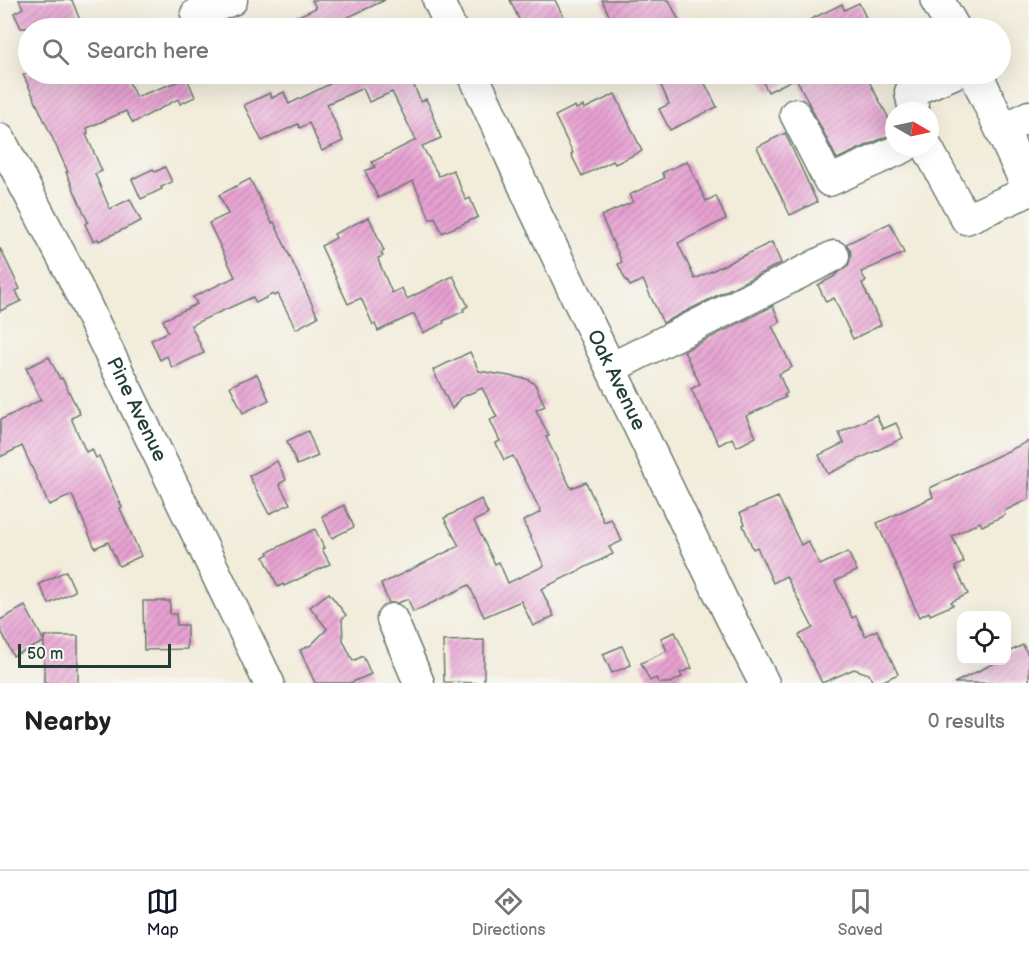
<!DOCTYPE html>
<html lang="en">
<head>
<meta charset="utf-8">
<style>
	body { margin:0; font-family:"Balsamiq Sans",sans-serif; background:#f6f6f6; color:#202124 }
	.controls { position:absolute; right:18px; bottom:18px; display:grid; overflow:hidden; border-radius:12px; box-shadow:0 6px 24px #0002 }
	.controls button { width:54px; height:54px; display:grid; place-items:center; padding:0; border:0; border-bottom:2px solid #e0e0e0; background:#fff; color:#202124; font:30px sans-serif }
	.compass { position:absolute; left:885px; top:102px; width:54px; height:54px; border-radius:50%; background:#fff; box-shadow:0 6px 24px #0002; rotate:99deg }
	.scale { position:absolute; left:18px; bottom:15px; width:153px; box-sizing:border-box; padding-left:6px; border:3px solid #1f3d34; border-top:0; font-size:16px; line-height:21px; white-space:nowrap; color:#1f3d34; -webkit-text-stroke:4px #f6f6f2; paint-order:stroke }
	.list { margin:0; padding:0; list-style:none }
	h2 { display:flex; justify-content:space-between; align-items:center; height:78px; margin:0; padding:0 24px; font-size:26px }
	h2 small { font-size:20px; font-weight:400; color:#757577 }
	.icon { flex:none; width:33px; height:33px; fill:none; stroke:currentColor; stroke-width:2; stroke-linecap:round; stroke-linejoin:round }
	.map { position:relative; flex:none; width:1029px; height:683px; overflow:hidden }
	.search { position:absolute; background:#fff; box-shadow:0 6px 24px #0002; left:18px; right:18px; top:18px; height:66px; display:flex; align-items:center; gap:15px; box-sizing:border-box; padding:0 21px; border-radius:33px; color:#757577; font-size:22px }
	.sheet { height:186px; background:#fff }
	nav { display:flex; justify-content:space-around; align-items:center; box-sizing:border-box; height:84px; border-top:2px solid #e0e0e0; background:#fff; font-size:16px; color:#757577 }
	nav a { display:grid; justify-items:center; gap:3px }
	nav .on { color:#111827 }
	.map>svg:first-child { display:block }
	.building { fill:url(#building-hatch) }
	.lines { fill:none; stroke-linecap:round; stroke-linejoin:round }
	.minor-casing { stroke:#697a6e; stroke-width:33 }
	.major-casing { stroke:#697a6e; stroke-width:36 }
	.minor { stroke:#fff; stroke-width:30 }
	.major { stroke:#fff; stroke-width:33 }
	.labels { text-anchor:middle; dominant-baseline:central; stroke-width:6; stroke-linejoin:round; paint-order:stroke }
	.street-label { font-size:20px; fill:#1f3d34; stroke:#f6f6f2 }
</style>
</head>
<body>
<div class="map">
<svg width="1029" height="683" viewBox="0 0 1029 683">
	<defs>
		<pattern id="building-hatch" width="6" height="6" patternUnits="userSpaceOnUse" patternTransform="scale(1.5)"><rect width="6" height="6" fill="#e8a1d2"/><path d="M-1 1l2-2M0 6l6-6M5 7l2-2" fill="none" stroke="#bb84ab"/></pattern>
	</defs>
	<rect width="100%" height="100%" fill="#f6f6f2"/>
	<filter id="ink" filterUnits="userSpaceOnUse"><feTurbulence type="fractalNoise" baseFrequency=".0167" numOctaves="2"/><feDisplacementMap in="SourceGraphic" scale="12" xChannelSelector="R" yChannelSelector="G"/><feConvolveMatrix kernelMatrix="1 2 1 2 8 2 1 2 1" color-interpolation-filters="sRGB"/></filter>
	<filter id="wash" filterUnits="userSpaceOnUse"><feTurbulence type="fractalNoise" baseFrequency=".008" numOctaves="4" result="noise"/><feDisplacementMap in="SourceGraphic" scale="24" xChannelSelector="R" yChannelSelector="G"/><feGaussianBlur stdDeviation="1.35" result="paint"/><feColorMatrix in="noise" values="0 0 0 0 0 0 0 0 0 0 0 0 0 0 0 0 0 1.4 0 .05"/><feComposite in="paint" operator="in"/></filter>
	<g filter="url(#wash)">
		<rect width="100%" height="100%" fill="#f2ecda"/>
		<g id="blocks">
			<g class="building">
				<polygon points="19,0 72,0 83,28 21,28 14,13 23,8"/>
				<polygon points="312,0 385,0 325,28 272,28 316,8"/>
				<polygon points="510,0 555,0 569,28 523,28"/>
				<polygon points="602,0 669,0 680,23 669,28 639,28 635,20 615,28"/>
				<polygon points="859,3 871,28 793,28 842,4 844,10"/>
				<polygon points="23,74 125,74 136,97 187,78 195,97 180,104 178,99 133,123 126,111 87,128 88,133 86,134 102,171 95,174 110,209 130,199 141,221 99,241 98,239 93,241 85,224 88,222 66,172 68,172"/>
				<polygon points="326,74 409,74 421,102 426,99 433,113 432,114 441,138 422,146 439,176 453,170 466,200 470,198 478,217 442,233 435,217 430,219 413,181 378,198 365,171 375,167 372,162 416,140 392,92 369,102 363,88 327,104 343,141 322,151 309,123 300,128 298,124 262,141 244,105 270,93 272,98 284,92 289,104 330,84"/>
				<polygon points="656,74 700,74 717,107 670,130 659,109 669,104"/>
				<polygon points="759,74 865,74 894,128 894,133 837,159 796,78 768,92"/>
				<polygon points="615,94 642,151 615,164 613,161 582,176 571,154 573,153 555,116 575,106 576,109 583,106 584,109"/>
				<polygon points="785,133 817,202 790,215 757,147"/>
				<polygon points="687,161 706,201 716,196 726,219 678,243 695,279 772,242 781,263 663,323 643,280 630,286 627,281 626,281 618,264 622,262 601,216 633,202 629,195 665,178 662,173"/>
				<polygon points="165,167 172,182 161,187 162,189 141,199 132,179 153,169 155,172"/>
				<polygon points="250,179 272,223 274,222 318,317 296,329 278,294 274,296 273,294 256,303 253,297 191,325 204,353 172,368 167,356 160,360 151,340 168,332 163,320 197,304 193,297 235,277 209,223 228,214 219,195"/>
				<polygon points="369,217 384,251 381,253 383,256 378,258 379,262 392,293 402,288 407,299 453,276 468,306 463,309 464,311 443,321 444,323 423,333 414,314 378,331 375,324 373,325 361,298 348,304 321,246 336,238 334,234"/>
				<polygon points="890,223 904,253 861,272 866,281 862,283 881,325 853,339 834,298 826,302 818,285 835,276 835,275 848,266 851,256 850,249 846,244"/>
				<polygon points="0,248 20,289 16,291 21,301 0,311"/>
				<polygon points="773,306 780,322 772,326 792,367 779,374 787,393 784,395 786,397 746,416 756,437 737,447 732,438 719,445 691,389 700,384 684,351"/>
				<polygon points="470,352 479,371 527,379 535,384 545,406 536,410 549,436 546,437 571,488 586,482 604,522 611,519 622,541 609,547 613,554 541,589 554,616 533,626 521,601 484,617 469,585 413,612 408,599 398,603 389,603 381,584 459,546 444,518 481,499 488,514 474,521 495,564 499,562 508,583 544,566 523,521 541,512 513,456 504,460 496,443 500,441 490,420 497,417 482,388 460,398 452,409 433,370"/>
				<polygon points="49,357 60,379 62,378 80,414 71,418 86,452 92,449 96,458 99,456 122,507 120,508 141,556 119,566 108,542 95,548 72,495 49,505 22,446 0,457 0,420 41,400 26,368"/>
				<polygon points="257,374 269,400 243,413 230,386"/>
				<polygon points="876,415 883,429 896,423 903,438 828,474 819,455 844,443 839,433"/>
				<polygon points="308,431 318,456 297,465 287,441"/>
				<polygon points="1029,441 1029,499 1004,511 1005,515 982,526 980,522 952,536 964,562 955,567 968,594 951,602 953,605 930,615 929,612 919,617 877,523 933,497 930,488"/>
				<polygon points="277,461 286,480 279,484 290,504 269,514 249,476"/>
				<polygon points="778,497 801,545 808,541 820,565 848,552 857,571 835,581 852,618 856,616 865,636 877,630 898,674 879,683 873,683 869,674 854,669 822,683 799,635 813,628 798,599 786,576 773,583 757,547 753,549 743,525 745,524 740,513"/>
				<polygon points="344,505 354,527 332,538 322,516"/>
				<polygon points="315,529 324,548 322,549 330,564 284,586 283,584 278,587 264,557 269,554 268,552"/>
				<polygon points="66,571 75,591 49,604 39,584"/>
				<polygon points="329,593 346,615 342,619 343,640 353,661 363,656 371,674 350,683 315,683 300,650 311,645 327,629 310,607"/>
				<polygon points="143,601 170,601 170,614 176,614 177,625 187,625 187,649 144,650"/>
				<polygon points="25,606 44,641 44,636 78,636 78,683 44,683 44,642 13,656 0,628 0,620"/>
				<polygon points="675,632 692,668 680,673 682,677 670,683 659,683 656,678 650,681 641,663 667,651 661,638"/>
				<polygon points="484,640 484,683 444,682 443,641"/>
				<polygon points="1023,645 1029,657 1029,683 954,683 1001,660 1006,660 1006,653"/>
				<polygon points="622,646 631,665 612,673 603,654"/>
			</g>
		</g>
	</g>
	<g filter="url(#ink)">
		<use href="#blocks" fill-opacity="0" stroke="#697a6e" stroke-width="1.5"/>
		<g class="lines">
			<defs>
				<g id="minor">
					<polyline points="438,0 451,28"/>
					<polyline points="196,14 232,0"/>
					<path id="s1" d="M473,74L534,209L728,612L764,683"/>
					<polyline points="914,111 910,92 953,74"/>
					<polyline points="795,114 829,181 905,147"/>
					<polyline points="1003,130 1029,116"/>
					<path id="s2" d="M0,139L70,272L269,683"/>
					<polyline points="927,147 966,219 1029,191"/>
					<polyline points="611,368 834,256"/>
					<polyline points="392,619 419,683"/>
				</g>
				<g id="major">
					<polyline points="937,0 953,28"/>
					<polyline points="976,74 1029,188"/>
				</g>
			</defs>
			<use href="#minor" class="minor-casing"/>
			<use href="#major" class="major-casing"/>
			<use href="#minor" class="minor"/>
			<use href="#major" class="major"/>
		</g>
	</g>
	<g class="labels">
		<g class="street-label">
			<text stroke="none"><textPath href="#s1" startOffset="338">Oak Avenue</textPath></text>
			<text stroke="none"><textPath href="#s2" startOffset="303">Pine Avenue</textPath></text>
		</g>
	</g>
</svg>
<div class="controls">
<button><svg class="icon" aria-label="locate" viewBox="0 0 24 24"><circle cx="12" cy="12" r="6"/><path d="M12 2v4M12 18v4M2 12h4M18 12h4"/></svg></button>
</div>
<svg class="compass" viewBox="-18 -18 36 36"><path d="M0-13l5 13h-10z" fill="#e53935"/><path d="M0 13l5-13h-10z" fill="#757577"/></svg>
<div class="scale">50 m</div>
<div class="search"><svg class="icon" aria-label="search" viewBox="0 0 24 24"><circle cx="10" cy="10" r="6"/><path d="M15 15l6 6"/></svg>Search here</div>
</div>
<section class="sheet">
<h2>Nearby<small>0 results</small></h2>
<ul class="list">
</ul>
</section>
<nav>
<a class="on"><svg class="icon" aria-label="map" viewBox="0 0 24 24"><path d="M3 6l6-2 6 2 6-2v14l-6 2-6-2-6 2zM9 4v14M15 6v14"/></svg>Map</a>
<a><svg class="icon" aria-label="directions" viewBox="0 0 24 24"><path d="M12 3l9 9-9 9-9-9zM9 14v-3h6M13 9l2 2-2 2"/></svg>Directions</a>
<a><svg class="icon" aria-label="saved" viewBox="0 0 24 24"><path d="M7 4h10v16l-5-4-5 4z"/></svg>Saved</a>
</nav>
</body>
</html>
